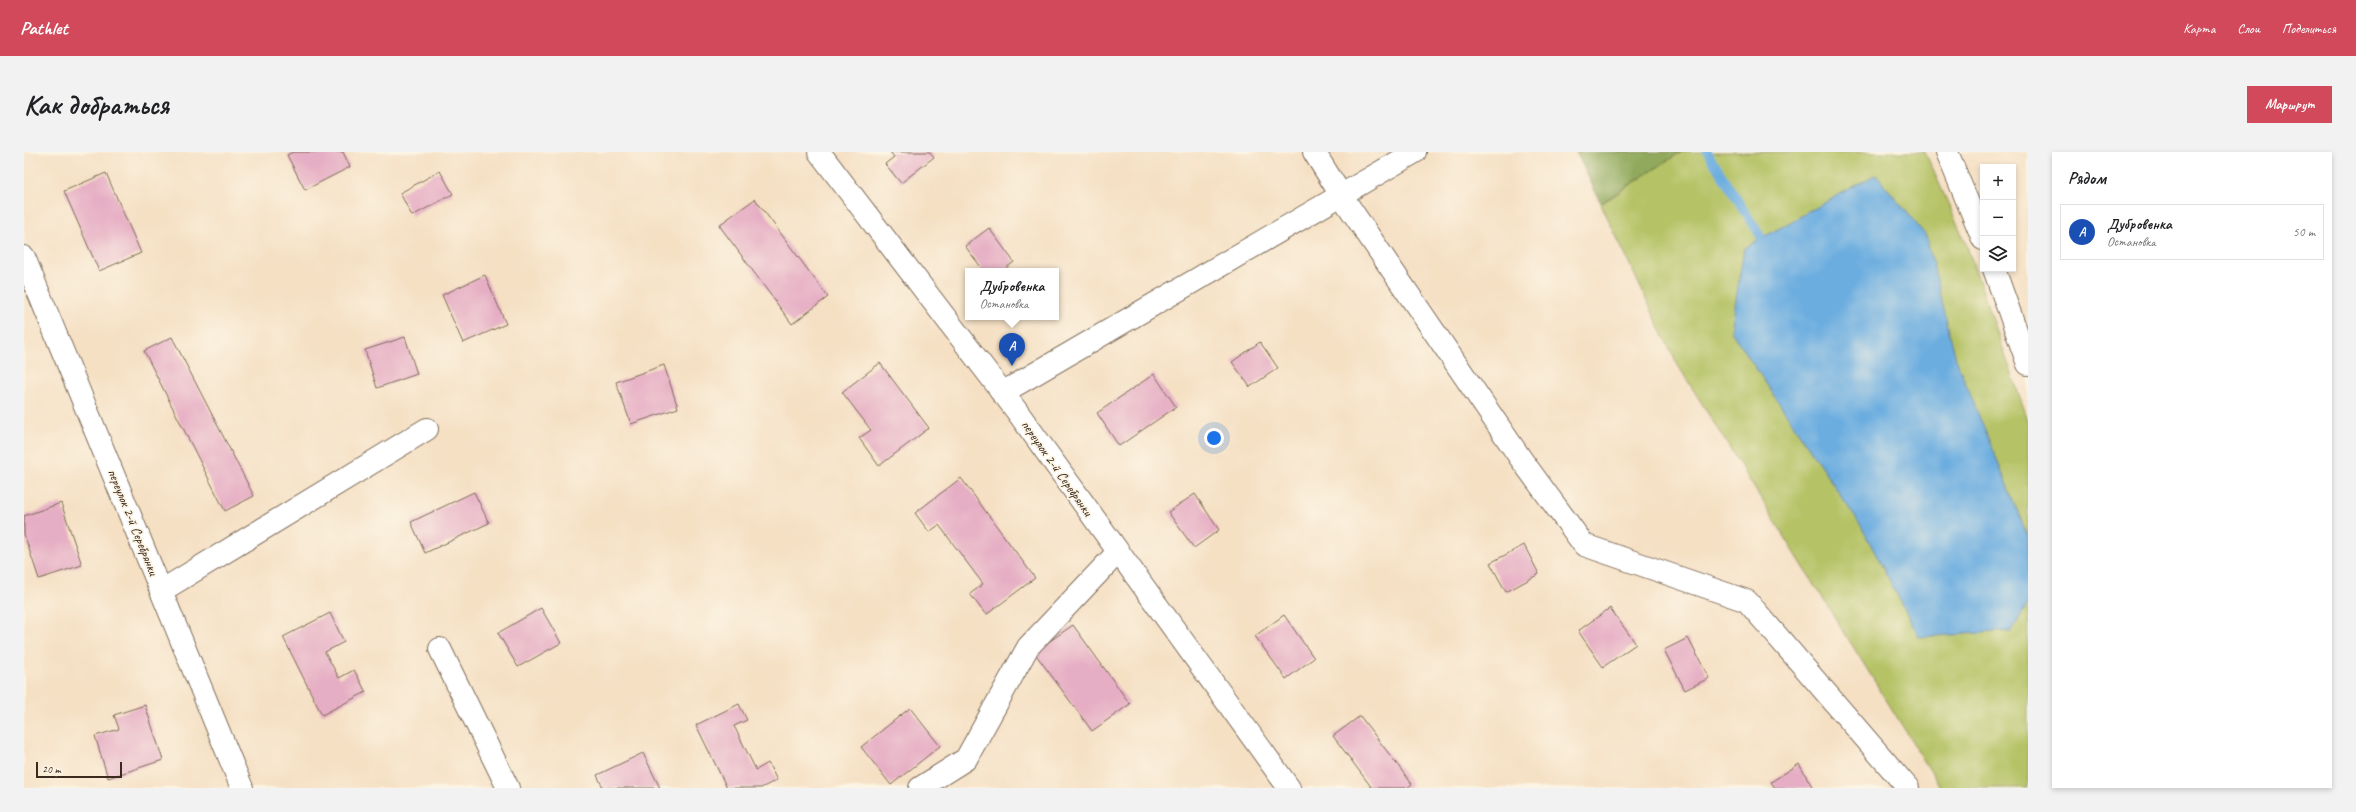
<!DOCTYPE html>
<html lang="ru">
<head>
<meta charset="utf-8">
<style>
	body { margin:0; font-family:Caveat,sans-serif; background:#f2f2f2; color:#202124 }
	.controls { position:absolute; right:12px; top:12px; display:grid; overflow:hidden; border-radius:0px; box-shadow:0 2px 6px #0003 }
	.controls button { width:36px; height:36px; display:grid; place-items:center; padding:0; border:0; border-bottom:1px solid #e0e0e0; background:#fff; color:#202124; font:20px sans-serif }
	.scale { position:absolute; left:12px; bottom:10px; width:86px; box-sizing:border-box; padding-left:4px; border:2px solid #3b2a1e; border-top:0; font-size:11px; line-height:14px; white-space:nowrap; color:#3b2a1e; -webkit-text-stroke:3px #fcf5e5; paint-order:stroke }
	.you { position:absolute; left:1190px; top:286px; width:14px; height:14px; margin:-10px; border:3px solid #fff; border-radius:50%; background:#1a73e8; box-shadow:0 0 0 6px #1a73e833 }
	.badge { display:grid; place-items:center; width:26px; height:26px; border-radius:50%; background:#d1495b; color:#fff; font-size:13px; font-weight:700 }
	.pin { position:absolute; translate:-50% -33px; filter:drop-shadow(0 1px 2px #0008) }
	.pin::after { content:''; position:absolute; top:21px; width:14px; height:12px; background:inherit; clip-path:polygon(0 0,100% 0,50% 100%) }
	.popup { position:absolute; left:941px; top:116px; width:94px; height:52px; box-sizing:border-box; display:grid; place-content:center; border-radius:0px; background:#fff; filter:drop-shadow(0 1px 3px #0005); font-size:13px; white-space:nowrap; color:#757577 }
	.popup b { font-size:15px; color:#202124 }
	.popup::after { content:''; position:absolute; left:50%; top:100%; margin-left:-8px; border:8px solid transparent; border-top-color:#fff }
	.list { margin:0; padding:0; list-style:none }
	h2 { display:flex; justify-content:space-between; align-items:center; height:52px; margin:0; padding:0 16px; font-size:17px }
	h2 small { font-size:13px; font-weight:400; color:#757577 }
	.list li { display:grid; grid-template-columns:26px 1fr auto; gap:12px; align-items:center; box-sizing:border-box; height:56px; margin:0 8px 8px; padding:0 8px; border:1px solid #e0e0e0; border-radius:0px }
	.list b { display:block; font-size:15px; white-space:nowrap }
	.list p { margin:0; font-size:13px; white-space:nowrap; color:#757577 }
	.list em { font-size:13px; font-style:normal; color:#757577 }
	.icon { flex:none; width:22px; height:22px; fill:none; stroke:currentColor; stroke-width:2; stroke-linecap:round; stroke-linejoin:round }
	.map { position:relative; flex:none; width:2004px; height:636px; overflow:hidden; border-radius:0px }
	header { display:flex; align-items:center; gap:24px; box-sizing:border-box; height:56px; padding:0 20px; background:#d1495b; color:#fff }
	header strong { font-size:19px }
	nav { display:flex; gap:22px; margin-inline-start:auto; font-size:14px }
	.intro { display:flex; align-items:center; justify-content:space-between; box-sizing:border-box; height:96px; padding:0 24px }
	h1 { margin:0; font-size:28px }
	.button { padding:10px 18px; border-radius:0px; background:#d1495b; color:#fff; font-size:14px; font-weight:700 }
	main { display:flex; gap:24px; padding:0 24px }
	aside { flex:1; background:#fff; border-radius:0px; box-shadow:0 2px 6px #0003 }
	.map>svg:first-child { display:block }
	.green { fill:#b5c366; stroke:#787642 }
	.forest { fill:#90a95b; stroke:#666a3c }
	.water { fill:#6cade0; stroke:#546c7f }
	.lines { fill:none; stroke-linecap:round; stroke-linejoin:round }
	.stream { stroke:#6cade0; stroke-width:9 }
	.building { fill:#e6aec4 }
	.minor-casing { stroke:#7c6a58; stroke-width:24 }
	.minor { stroke:#fff; stroke-width:22 }
	.labels { text-anchor:middle; dominant-baseline:central; stroke-width:3.5; stroke-linejoin:round; paint-order:stroke }
	.street-label { font-size:14px; fill:#3b2a1e; stroke:#fcf5e5 }
</style>
</head>
<body>
<header>
<strong>Pathlet</strong>
<nav><a>Карта</a><a>Слои</a><a>Поделиться</a></nav>
</header>
<div class="intro"><h1>Как добраться</h1><a class="button">Маршрут</a></div>
<main>
<div class="map">
<svg width="2004" height="636" viewBox="0 0 2004 636">
	<rect width="100%" height="100%" fill="#fcf5e5"/>
	<filter id="ink" filterUnits="userSpaceOnUse"><feTurbulence type="fractalNoise" baseFrequency=".025" numOctaves="2"/><feDisplacementMap in="SourceGraphic" scale="8" xChannelSelector="R" yChannelSelector="G"/><feConvolveMatrix kernelMatrix="1 2 1 2 8 2 1 2 1" color-interpolation-filters="sRGB"/></filter>
	<filter id="wash" filterUnits="userSpaceOnUse"><feTurbulence type="fractalNoise" baseFrequency=".012" numOctaves="4" result="noise"/><feDisplacementMap in="SourceGraphic" scale="16" xChannelSelector="R" yChannelSelector="G"/><feGaussianBlur stdDeviation="0.9" result="paint"/><feColorMatrix in="noise" values="0 0 0 0 0 0 0 0 0 0 0 0 0 0 0 0 0 1.4 0 .05"/><feComposite in="paint" operator="in"/></filter>
	<g filter="url(#wash)">
		<rect width="100%" height="100%" fill="#f5e0c4"/>
		<polygon class="green" points="1657,0 1901,0 1941,89 2004,268 2004,636 1917,636 1652,210 1577,52"/>
		<polygon class="forest" points="1552,0 1657,0 1577,51"/>
		<polygon class="water" points="1852,22 1902,84 1932,207 2004,385 2004,451 1988,479 1895,485 1837,374 1707,179 1720,96"/>
		<g class="lines">
			<polyline class="stream" points="1683,0 1744,96"/>
		</g>
		<g id="blocks">
			<g class="building">
				<polygon points="269,0 319,0 326,15 281,38 263,3"/>
				<polygon points="866,0 906,0 910,5 877,31 861,12 870,5"/>
				<polygon points="416,19 429,42 388,64 376,41"/>
				<polygon points="82,21 117,101 75,119 40,39"/>
				<polygon points="731,47 804,145 768,172 695,73"/>
				<polygon points="965,76 990,110 978,119 960,119 941,94"/>
				<polygon points="461,123 482,172 439,191 418,143"/>
				<polygon points="148,185 230,344 201,359 120,199"/>
				<polygon points="381,185 393,222 353,236 341,198"/>
				<polygon points="1236,190 1254,216 1226,235 1208,210"/>
				<polygon points="856,211 905,276 855,314 835,286 847,278 818,240"/>
				<polygon points="640,213 654,256 607,272 592,230"/>
				<polygon points="1130,222 1152,255 1095,294 1073,261"/>
				<polygon points="937,326 1011,426 962,463 946,442 959,432 915,373 905,380 891,361"/>
				<polygon points="450,340 465,371 401,401 387,370"/>
				<polygon points="1171,342 1195,378 1170,396 1144,360"/>
				<polygon points="37,351 58,413 15,427 0,382 0,364"/>
				<polygon points="1500,393 1515,422 1482,440 1466,411"/>
				<polygon points="517,456 537,491 494,515 474,481"/>
				<polygon points="1586,456 1612,492 1579,515 1554,479"/>
				<polygon points="306,461 320,490 301,500 315,526 330,518 342,540 298,563 259,485"/>
				<polygon points="1260,463 1290,506 1262,527 1231,484"/>
				<polygon points="1049,473 1106,552 1068,579 1010,500"/>
				<polygon points="1664,486 1685,526 1661,538 1640,498"/>
				<polygon points="715,552 723,568 710,574 732,618 744,611 753,628 737,636 703,636 672,573"/>
				<polygon points="121,553 139,608 84,626 71,584 95,577 90,563"/>
				<polygon points="886,556 916,594 867,633 837,595"/>
				<polygon points="1336,564 1388,632 1383,636 1348,636 1309,584"/>
				<polygon points="619,601 636,636 579,636 573,623"/>
				<polygon points="1775,612 1789,636 1751,636 1747,630"/>
			</g>
		</g>
	</g>
	<g filter="url(#ink)">
		<use href="#blocks" fill-opacity="0" stroke="#7c6a58" stroke-width="1"/>
		<g class="lines">
			<defs>
				<g id="minor">
					<polyline points="795,0 992,258 1265,636"/>
					<polyline points="1290,0 1317,43 1497,307 1560,393 1723,449 1884,636"/>
					<polyline points="1923,0 1959,87"/>
					<polyline points="0,105 218,636"/>
					<polyline points="1970,117 2004,212"/>
					<polyline points="978,241 1391,0"/>
					<polyline points="137,439 403,277"/>
					<polyline points="416,497 484,636"/>
					<polyline points="896,636 942,607 1004,495 1093,401"/>
				</g>
			</defs>
			<use href="#minor" class="minor-casing"/>
			<use href="#minor" class="minor"/>
		</g>
	</g>
	<g class="labels">
		<g class="street-label">
			<text transform="translate(1033 316) rotate(55)">переулок 2-й Серебрянки</text>
			<text transform="translate(109 370) rotate(68)">переулок 2-й Серебрянки</text>
		</g>
	</g>
</svg>
<div class="controls">
<button>+</button>
<button>−</button>
<button><svg class="icon" aria-label="layers" viewBox="0 0 24 24"><path d="M12 4l9 5-9 5-9-5zM3 14l9 5 9-5"/></svg></button>
</div>
<div class="scale">20 m</div>
<div class="you"></div>
<div class="pin badge" style="left:988px;top:214px;background:#1a4fb4">A</div>
<div class="popup"><b>Дубровенка</b>Остановка</div>
</div>
<aside>
<h2>Рядом<small></small></h2>
<ul class="list">
<li><span class="badge" style="background:#1a4fb4">A</span><div><b>Дубровенка</b><p>Остановка</p></div><em>50 m</em></li>
</ul>
</aside>
</main>
</body>
</html>
